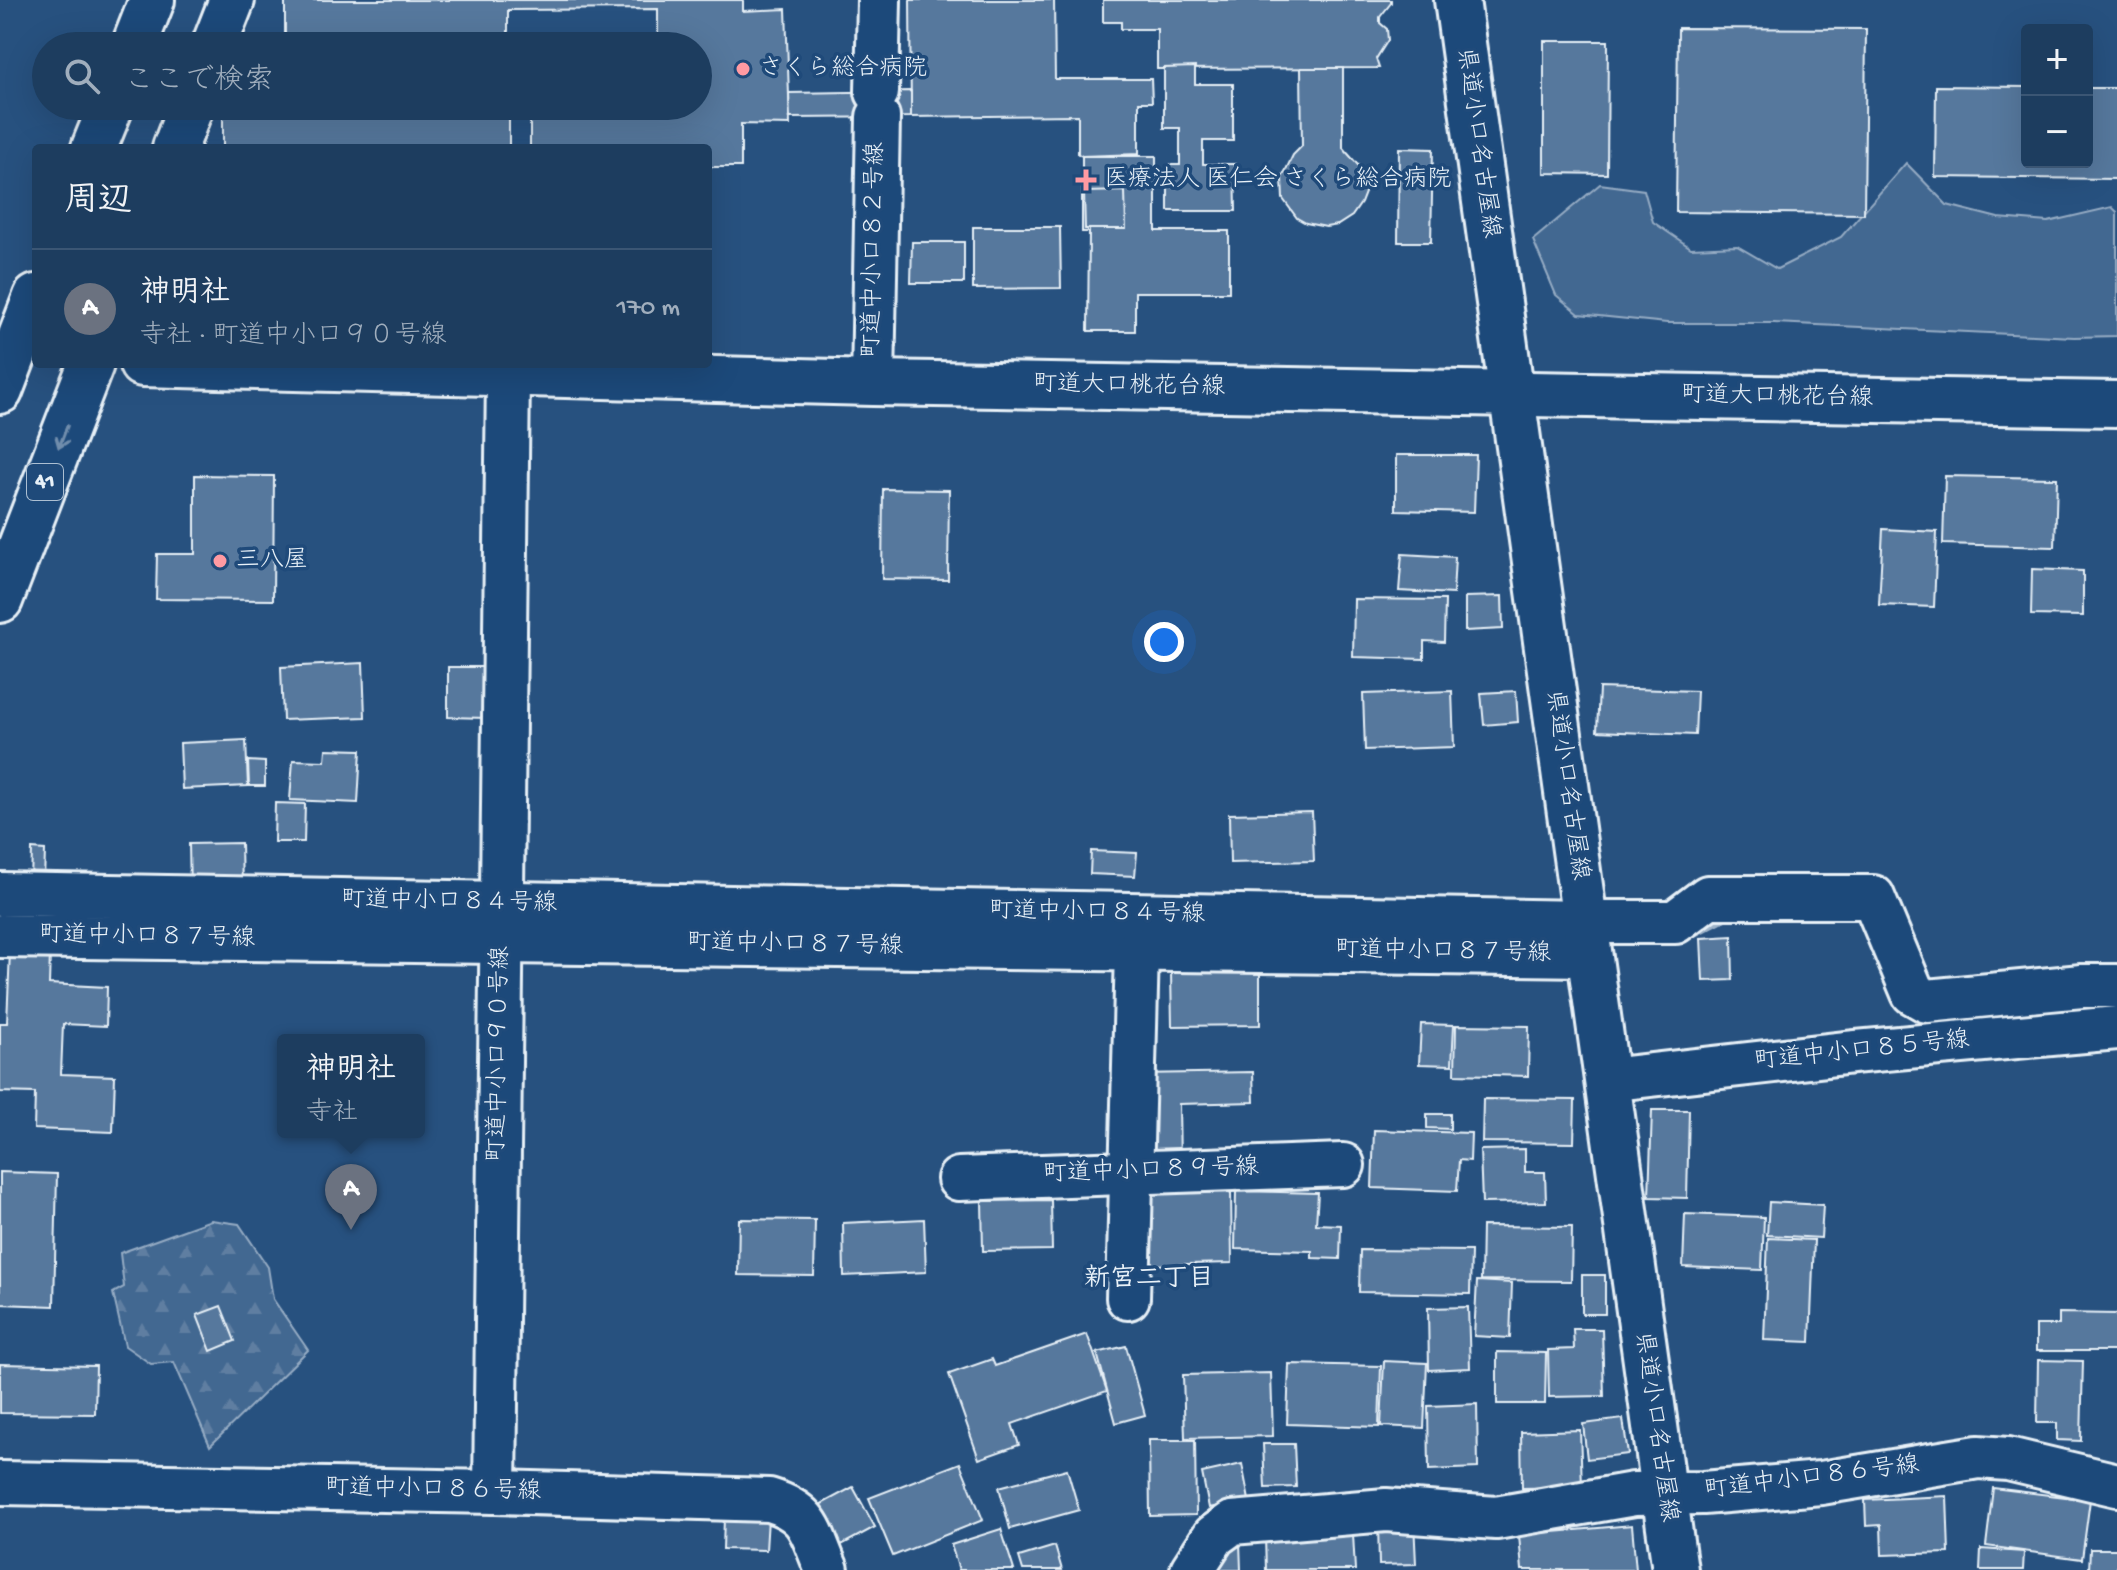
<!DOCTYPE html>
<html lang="ja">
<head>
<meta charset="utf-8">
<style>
	body { margin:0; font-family:"Gochi Hand","Klee One",sans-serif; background:#254465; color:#f1f3f6 }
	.controls { position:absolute; right:24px; top:24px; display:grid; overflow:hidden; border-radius:8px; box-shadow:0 8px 32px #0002 }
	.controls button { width:72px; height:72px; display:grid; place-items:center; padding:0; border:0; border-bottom:2px solid #3b5674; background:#1d3d5f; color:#f1f3f6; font:40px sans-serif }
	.you { position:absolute; left:1164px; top:642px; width:28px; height:28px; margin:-20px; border:6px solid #fff; border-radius:50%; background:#1a73e8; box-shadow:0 0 0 12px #1a73e833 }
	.badge { display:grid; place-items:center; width:52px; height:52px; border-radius:50%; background:#8abfa5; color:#fff; font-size:26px; font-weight:700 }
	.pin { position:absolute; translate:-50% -66px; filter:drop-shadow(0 2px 4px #0008) }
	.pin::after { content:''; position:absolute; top:42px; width:28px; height:24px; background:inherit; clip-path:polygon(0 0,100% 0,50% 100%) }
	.popup { position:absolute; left:277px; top:1034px; width:148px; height:104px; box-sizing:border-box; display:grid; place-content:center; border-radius:8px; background:#1d3d5f; filter:drop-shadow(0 2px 6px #0005); font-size:26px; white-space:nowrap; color:#a0aebd }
	.popup b { font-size:30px; color:#f1f3f6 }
	.popup::after { content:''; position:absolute; left:50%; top:100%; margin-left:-16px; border:16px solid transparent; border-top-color:#1d3d5f }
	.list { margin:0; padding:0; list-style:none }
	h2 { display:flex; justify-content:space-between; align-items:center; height:104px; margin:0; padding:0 32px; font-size:34px }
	h2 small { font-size:26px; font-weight:400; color:#a0aebd }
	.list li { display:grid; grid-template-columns:52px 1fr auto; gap:24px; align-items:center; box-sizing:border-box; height:120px; padding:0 32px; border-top:2px solid #3b5674 }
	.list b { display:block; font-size:30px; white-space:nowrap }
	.list p { margin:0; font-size:26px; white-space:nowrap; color:#a0aebd }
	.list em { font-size:26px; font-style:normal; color:#a0aebd }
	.icon { flex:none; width:44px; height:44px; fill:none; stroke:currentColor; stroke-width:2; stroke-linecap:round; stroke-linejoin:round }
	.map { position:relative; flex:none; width:2117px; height:1570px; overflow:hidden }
	.search { position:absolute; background:#1d3d5f; box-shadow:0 8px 32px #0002; left:32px; top:32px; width:680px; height:88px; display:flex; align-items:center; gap:20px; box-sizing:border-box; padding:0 28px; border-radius:44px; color:#a0aebd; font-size:30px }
	.panel { position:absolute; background:#1d3d5f; box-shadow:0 8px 32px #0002; left:32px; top:144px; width:680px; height:224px; border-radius:8px }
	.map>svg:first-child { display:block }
	.grass { fill:#436891; stroke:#96acc4; stroke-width:2 }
	.forest { fill:url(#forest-firs); stroke:#96acc4; stroke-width:2 }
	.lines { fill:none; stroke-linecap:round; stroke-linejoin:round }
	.stream { stroke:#9db3c9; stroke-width:12 }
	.building { fill:#57789d; stroke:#e8f1f8; stroke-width:2 }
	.minor-casing { stroke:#e8f1f8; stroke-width:48 }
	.tertiary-casing { stroke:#e8f1f8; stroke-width:50 }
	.secondary-casing { stroke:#e8f1f8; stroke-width:50 }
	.trunk-casing { stroke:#e8f1f8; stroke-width:50 }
	.minor { stroke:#1f4a7a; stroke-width:42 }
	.tertiary { stroke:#1f4a7a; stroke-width:44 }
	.secondary { stroke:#1f4a7a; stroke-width:44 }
	.trunk { stroke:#1f4a7a; stroke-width:44 }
	.oneway { stroke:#6f8dac }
	.poi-dot { fill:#ff9aa2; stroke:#1f4a7a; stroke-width:3 }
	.labels { text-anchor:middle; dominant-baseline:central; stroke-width:7; stroke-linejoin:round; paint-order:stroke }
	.shield { fill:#1f4a7a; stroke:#acbfd2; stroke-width:2 }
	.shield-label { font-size:22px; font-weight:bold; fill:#e8f1f8 }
	.poi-label { font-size:24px; fill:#e8f1f8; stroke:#1f4a7a; text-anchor:start }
	.street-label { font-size:24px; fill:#e8f1f8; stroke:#1f4a7a }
	.neighbourhood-label { font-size:26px; font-weight:bold; fill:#e8f1f8; stroke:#1f4a7a }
</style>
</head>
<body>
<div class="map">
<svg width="2117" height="1570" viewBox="0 0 2117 1570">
	<defs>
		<pattern id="forest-firs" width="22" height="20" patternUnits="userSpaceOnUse" patternTransform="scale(2)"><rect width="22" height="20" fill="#436891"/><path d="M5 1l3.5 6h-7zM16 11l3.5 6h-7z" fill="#5e7ea1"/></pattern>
	</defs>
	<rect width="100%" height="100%" fill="#27517f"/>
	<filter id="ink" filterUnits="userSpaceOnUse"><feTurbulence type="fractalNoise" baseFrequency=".0125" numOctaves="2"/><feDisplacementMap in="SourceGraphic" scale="16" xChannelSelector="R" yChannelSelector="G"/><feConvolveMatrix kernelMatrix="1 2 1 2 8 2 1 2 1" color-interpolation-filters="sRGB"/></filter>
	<g filter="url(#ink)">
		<polygon class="grass" points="1906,163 1947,205 1998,218 2048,222 2112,207 2117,212 2117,336 2074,337 1774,323 1667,323 1579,314 1556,295 1533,240 1600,184 1644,190 1653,222 1691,248 1737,246 1777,269 1841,237"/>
		<polygon class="forest" points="211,1220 239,1224 268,1267 273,1299 308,1350 210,1446 174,1362 151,1364 125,1346 113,1293 124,1287 120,1253"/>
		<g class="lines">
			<g class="stream">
				<polyline points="1690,933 1734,910"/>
				<polyline points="1924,1016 1943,1024 2007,1013"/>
			</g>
		</g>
		<g class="building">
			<polygon points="285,0 743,0 743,11 786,9 790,125 741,124 741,167 708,167 708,148 530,148 530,106 698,106 698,46 658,46 658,9 508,10 508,46 285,46"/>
			<polygon points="910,0 1054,0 1055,79 1151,79 1152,102 1139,102 1139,154 1082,156 1078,154 1078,115 911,117"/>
			<polygon points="1103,0 1391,0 1391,3 1380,17 1380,23 1387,29 1388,40 1376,59 1379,68 1157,69 1157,29 1121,29 1121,22 1103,22"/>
			<polygon points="1678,28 1866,29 1864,214 1676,212"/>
			<polygon points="1544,41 1608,41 1607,174 1544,173"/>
			<polygon points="1195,67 1195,84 1233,84 1233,141 1203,141 1203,164 1235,164 1236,211 1168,211 1168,165 1180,165 1180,128 1164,128 1164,68"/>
			<polygon points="1301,68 1343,68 1343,148 1365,173 1366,190 1361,203 1352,216 1338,225 1326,227 1306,223 1297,218 1283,199 1282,178 1293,155 1302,146"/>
			<polygon points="1936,86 2027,87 2027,162 2087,162 2087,88 2117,88 2117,179 1935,177"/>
			<polygon points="911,91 911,117 790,118 789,93"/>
			<rect x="223" y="106" width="286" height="42"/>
			<polygon points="1399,148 1433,149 1431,242 1398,242"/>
			<polygon points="1082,156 1156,156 1156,231 1229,231 1229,292 1135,292 1135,331 1088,331 1089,232 1082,232"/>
			<polygon points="1125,191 1126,229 1085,229 1084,192"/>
			<polygon points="973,227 1060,227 1061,288 973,289"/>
			<polygon points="912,242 964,242 964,283 911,283"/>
			<polygon points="1396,455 1476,455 1474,512 1396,510"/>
			<polygon points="195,475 274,476 273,600 156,599 157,554 195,554"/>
			<polygon points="1945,476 2057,478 2055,547 1943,544"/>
			<polygon points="883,489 949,490 948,580 882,579"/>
			<polygon points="1883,529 1937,532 1934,607 1879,605"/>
			<polygon points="1402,554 1455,557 1453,594 1399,591"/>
			<polygon points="2032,569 2083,571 2083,616 2031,615"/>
			<polygon points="1502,596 1503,629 1465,631 1465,597"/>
			<polygon points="1354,599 1445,600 1444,642 1424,641 1424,659 1353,657"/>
			<polygon points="363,663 365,717 283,720 281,667"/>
			<polygon points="448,667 487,667 486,718 448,717"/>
			<polygon points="1599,688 1697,691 1695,735 1597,731"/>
			<polygon points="1452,691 1454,747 1365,750 1363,694"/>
			<polygon points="1516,691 1518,722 1484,725 1481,693"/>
			<polygon points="246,740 248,786 182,789 180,743"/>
			<polygon points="326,749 361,750 358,803 290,800 293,760 325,761"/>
			<polygon points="248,761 265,762 265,786 249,786"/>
			<polygon points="275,803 305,804 304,842 274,842"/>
			<polygon points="1312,812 1314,861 1230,863 1229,814"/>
			<polygon points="241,843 242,889 190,890 189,844"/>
			<polygon points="32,849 45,850 44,882 31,882"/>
			<polygon points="1091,851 1137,853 1135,876 1090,874"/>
			<polygon points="1732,936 1733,980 1703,981 1701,938"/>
			<polygon points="10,951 50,953 49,984 107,987 106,1026 63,1024 61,1074 115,1076 113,1132 34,1129 35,1093 0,1092 0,1023 7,1023"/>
			<polygon points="1260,970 1260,1025 1172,1026 1171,972"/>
			<polygon points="1421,1024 1454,1025 1452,1065 1419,1064"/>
			<polygon points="1456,1025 1529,1026 1528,1076 1455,1074"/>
			<polygon points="1253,1072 1254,1102 1179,1104 1180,1165 1140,1165 1139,1074"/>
			<polygon points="1483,1099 1575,1100 1574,1143 1482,1142"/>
			<polygon points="1652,1110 1689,1110 1687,1198 1649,1197"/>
			<polygon points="1427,1114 1450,1114 1450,1129 1427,1128"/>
			<polygon points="1374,1130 1471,1133 1470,1161 1459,1160 1457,1191 1372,1188"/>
			<polygon points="1525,1149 1525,1172 1545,1172 1546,1202 1482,1203 1480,1150"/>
			<polygon points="0,1172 57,1174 54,1306 0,1304"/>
			<polygon points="1236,1191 1318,1193 1316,1224 1341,1225 1340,1259 1312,1258 1312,1251 1235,1249"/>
			<polygon points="1231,1192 1232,1263 1146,1265 1145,1193"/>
			<polygon points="1051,1200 1052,1250 983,1251 982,1201"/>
			<polygon points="1769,1202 1823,1205 1821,1238 1767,1235"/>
			<polygon points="1685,1214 1764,1217 1762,1270 1683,1267"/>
			<polygon points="739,1219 815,1220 814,1276 738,1275"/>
			<polygon points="924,1219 926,1272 844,1276 843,1223"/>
			<polygon points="1482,1226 1572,1227 1571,1281 1481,1280"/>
			<polygon points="1768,1238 1814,1240 1810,1342 1764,1340"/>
			<polygon points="1360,1250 1471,1251 1470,1294 1359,1292"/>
			<rect x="1582" y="1275" width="23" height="39"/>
			<polygon points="1477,1281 1512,1283 1510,1338 1474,1336"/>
			<polygon points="221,1306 235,1341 211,1351 197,1315"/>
			<polygon points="1468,1307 1470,1368 1429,1370 1428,1308"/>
			<polygon points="2059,1313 2117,1314 2117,1351 2036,1351 2036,1325 2059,1325"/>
			<polygon points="1573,1329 1602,1329 1604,1396 1549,1397 1548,1350 1574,1349"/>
			<polygon points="1087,1334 1107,1391 1012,1424 1019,1445 979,1459 949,1374 992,1359 995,1366"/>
			<polygon points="1126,1346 1145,1415 1116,1423 1097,1353"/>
			<polygon points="1497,1352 1546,1353 1545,1404 1497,1404"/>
			<polygon points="2038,1360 2083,1361 2081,1441 2057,1440 2057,1423 2037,1423"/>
			<polygon points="1384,1361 1427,1363 1424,1428 1381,1426"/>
			<polygon points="0,1364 96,1366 95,1414 0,1413"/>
			<polygon points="1289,1364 1381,1366 1379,1427 1287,1424"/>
			<polygon points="1271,1373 1273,1436 1185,1438 1183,1375"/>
			<polygon points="1477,1404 1478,1468 1429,1470 1428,1406"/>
			<polygon points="1623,1419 1628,1454 1587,1459 1583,1424"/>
			<polygon points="1580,1430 1582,1487 1522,1488 1521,1432"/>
			<polygon points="1149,1440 1195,1440 1196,1515 1150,1516"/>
			<polygon points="1263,1444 1294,1444 1296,1487 1265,1488"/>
			<polygon points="960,1463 983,1520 893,1556 869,1498"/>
			<polygon points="1242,1464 1249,1500 1209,1508 1202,1473"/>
			<polygon points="1067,1469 1079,1510 1010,1529 999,1487"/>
			<polygon points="853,1487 875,1527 836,1548 814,1508"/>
			<polygon points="1993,1488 2090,1500 2082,1559 1986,1546"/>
			<polygon points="1947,1496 1949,1553 1882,1555 1881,1525 1866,1526 1865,1500"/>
			<polygon points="724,1517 768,1518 766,1550 723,1549"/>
			<polygon points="1414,1521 1416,1564 1379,1565 1378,1523"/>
			<polygon points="1632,1525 1636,1570 1522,1570 1519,1535"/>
			<polygon points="1001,1529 1014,1570 959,1570 951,1545"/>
			<polygon points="1353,1534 1355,1570 1266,1570 1265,1537"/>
			<polygon points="1215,1542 1240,1542 1241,1570 1216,1570"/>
			<polygon points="1055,1546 1062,1570 1023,1570 1019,1557"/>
			<polygon points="1981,1549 2024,1552 2023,1570 1980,1570"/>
			<polygon points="2090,1549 2117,1549 2117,1570 2089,1570"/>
		</g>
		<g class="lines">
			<defs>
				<g id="minor">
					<polyline points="877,92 879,0"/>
					<polyline points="873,383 878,117"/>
					<polyline points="0,894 1585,922 1675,922 1708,897 1873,897 1913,993 1927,1001 2082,986 2117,986"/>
					<polyline points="0,936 1590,955"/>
					<polyline points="1607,1080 1854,1052 2117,1028"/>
					<polyline points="959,1179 1343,1165"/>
					<polyline points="1128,1298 1137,950"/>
					<path d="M0,1483L495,1492L769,1500C812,1513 810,1532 827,1570"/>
					<polyline points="495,1492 508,375"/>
					<polyline points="1192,1570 1214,1536 1232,1523 1386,1510 1496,1518 1634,1494 1703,1493 1821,1483 1978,1457 2008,1459 2117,1485"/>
				</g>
				<polyline id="tertiary" points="142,364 873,383 2117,404"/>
				<polyline id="secondary" points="1457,0 1675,1570"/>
				<g id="trunk">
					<polyline points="134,46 152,0"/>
					<polyline points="214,46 232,0"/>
					<polyline points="94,148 111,106"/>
					<polyline points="175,148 191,106"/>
					<polyline points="0,391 36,297"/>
					<polyline points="0,600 91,364"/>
				</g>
			</defs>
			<use href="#minor" class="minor-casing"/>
			<use href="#tertiary" class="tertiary-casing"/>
			<use href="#secondary" class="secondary-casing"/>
			<use href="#trunk" class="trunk-casing"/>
			<use href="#minor" class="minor"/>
			<use href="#tertiary" class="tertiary"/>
			<use href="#secondary" class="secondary"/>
			<use href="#trunk" class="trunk"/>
		</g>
		<defs><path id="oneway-shaft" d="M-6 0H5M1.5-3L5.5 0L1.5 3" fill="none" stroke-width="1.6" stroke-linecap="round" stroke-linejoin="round" transform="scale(2)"/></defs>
		<use class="oneway" href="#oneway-shaft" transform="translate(63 437) rotate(111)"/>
	</g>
	<g class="poi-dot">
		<circle cx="743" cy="69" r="8"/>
		<path d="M1082 168h8v8h8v8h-8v8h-8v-8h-8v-8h8z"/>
		<circle cx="220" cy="561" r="8"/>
	</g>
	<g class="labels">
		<rect class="shield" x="27" y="464" width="36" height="36" rx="6"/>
		<g class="shield-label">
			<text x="45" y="482">41</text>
		</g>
		<g class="poi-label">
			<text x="759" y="69">さくら総合病院</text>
			<text x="1104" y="180">医療法人 医仁会 さくら総合病院</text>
			<text x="236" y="561">三八屋</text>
		</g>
		<g class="street-label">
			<text transform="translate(1477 143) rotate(82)">県道小口名古屋線</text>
			<text transform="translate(875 250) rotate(-89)">町道中小口８２号線</text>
			<text transform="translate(1129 387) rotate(1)">町道大口桃花台線</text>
			<text transform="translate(1777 398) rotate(1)">町道大口桃花台線</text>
			<text transform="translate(1566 785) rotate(82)">県道小口名古屋線</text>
			<text transform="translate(449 903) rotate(1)">町道中小口８４号線</text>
			<text transform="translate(1097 914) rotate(1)">町道中小口８４号線</text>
			<text transform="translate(147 938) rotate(1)">町道中小口８７号線</text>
			<text transform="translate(795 946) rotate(1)">町道中小口８７号線</text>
			<text transform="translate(1443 953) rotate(1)">町道中小口８７号線</text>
			<text transform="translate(1862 1052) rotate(-6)">町道中小口８５号線</text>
			<text transform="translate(500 1054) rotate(-89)">町道中小口９０号線</text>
			<text transform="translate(1151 1172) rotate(-2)">町道中小口８９号線</text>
			<text transform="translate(1655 1427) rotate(82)">県道小口名古屋線</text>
			<text transform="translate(1812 1479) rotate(-7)">町道中小口８６号線</text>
			<text transform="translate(433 1491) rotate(1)">町道中小口８６号線</text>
		</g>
		<g class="neighbourhood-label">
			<text x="1149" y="1280">新宮二丁目</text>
		</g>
	</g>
</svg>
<div class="controls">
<button>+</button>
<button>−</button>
</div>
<div class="you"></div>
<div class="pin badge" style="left:351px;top:1230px;background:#6b7280">A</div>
<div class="popup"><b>神明社</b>寺社</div>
<div class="search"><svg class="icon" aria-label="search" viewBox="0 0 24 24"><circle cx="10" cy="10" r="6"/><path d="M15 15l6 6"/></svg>ここで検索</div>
<section class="panel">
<h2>周辺<small></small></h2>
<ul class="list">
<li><span class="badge" style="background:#6b7280">A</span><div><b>神明社</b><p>寺社 · 町道中小口９０号線</p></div><em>170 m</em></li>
</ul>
</section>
</div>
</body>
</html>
